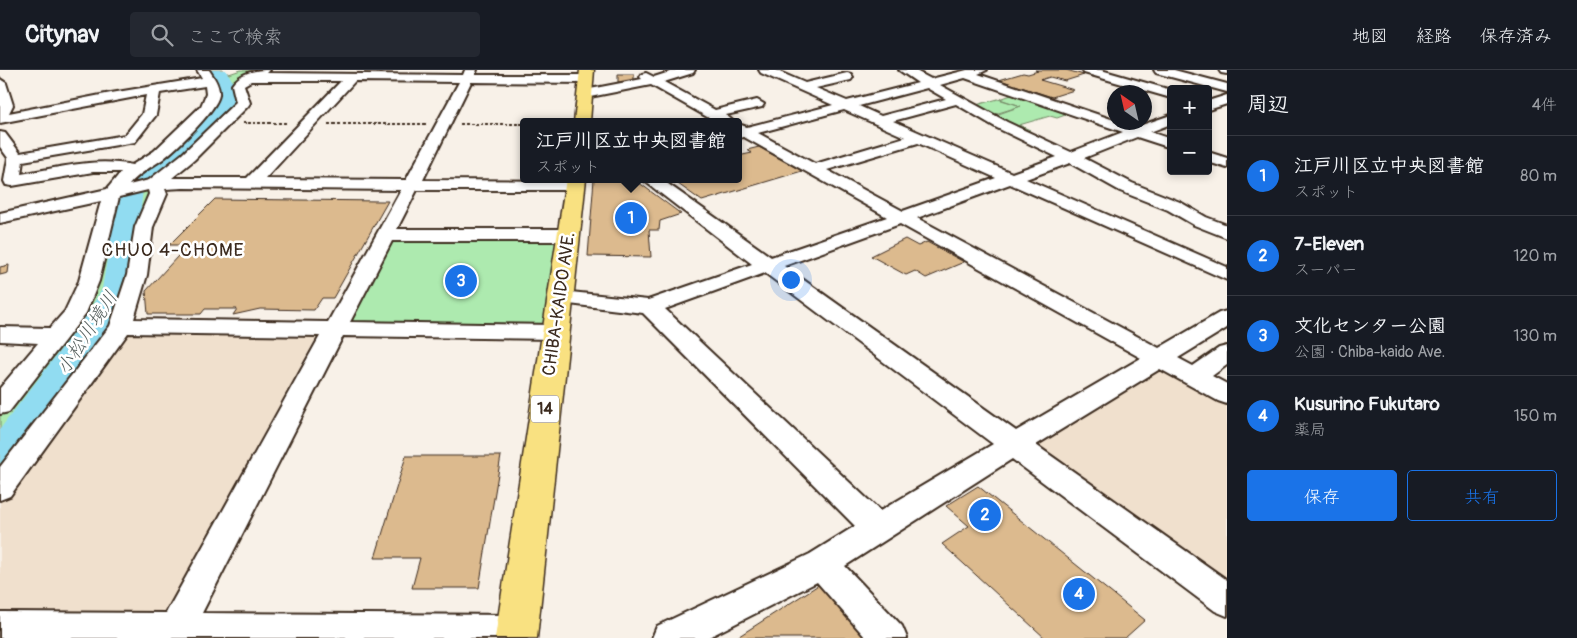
<!DOCTYPE html>
<html lang="ja">
<head>
<meta charset="utf-8">
<style>
	body { margin:0; font-family:Pangolin,"Klee One",sans-serif; background:#242831; color:#f1f3f6 }
	.controls { position:absolute; right:15px; top:15px; display:grid; overflow:hidden; border-radius:5px; box-shadow:0 2px 8px #0003 }
	.controls button { width:45px; height:45px; display:grid; place-items:center; padding:0; border:0; border-bottom:1px solid #363941; background:#171b24; color:#f1f3f6; font:25px sans-serif }
	.compass { position:absolute; left:1107px; top:15px; width:45px; height:45px; border-radius:50%; background:#171b24; box-shadow:0 2px 8px #0003; rotate:326deg }
	.you { position:absolute; left:790px; top:209px; width:18px; height:18px; margin:-12px; border:4px solid #fff; border-radius:50%; background:#1a73e8; box-shadow:0 0 0 8px #1a73e833 }
	.badge { display:grid; place-items:center; width:32px; height:32px; border-radius:50%; background:#1a73e8; color:#fff; font-size:16px; font-weight:700 }
	.pin { position:absolute; translate:-50% -50%; border:2px solid #fff; box-shadow:0 1px 5px #0006 }
	.popup { position:absolute; left:520px; top:48px; width:222px; height:65px; box-sizing:border-box; display:grid; place-content:center; border-radius:5px; background:#171b24; filter:drop-shadow(0 1px 4px #0005); font-size:16px; white-space:nowrap; color:#9ea1a6 }
	.popup b { font-size:19px; color:#f1f3f6 }
	.popup::after { content:''; position:absolute; left:50%; top:100%; margin-left:-10px; border:10px solid transparent; border-top-color:#171b24 }
	.list { margin:0; padding:0; list-style:none }
	h2 { display:flex; justify-content:space-between; align-items:center; height:65px; margin:0; padding:0 20px; font-size:21px }
	h2 small { font-size:16px; font-weight:400; color:#9ea1a6 }
	.list li { display:grid; grid-template-columns:32px 1fr auto; gap:15px; align-items:center; box-sizing:border-box; height:80px; padding:0 20px; border-top:1px solid #363941 }
	.list b { display:block; font-size:19px; white-space:nowrap }
	.list p { margin:0; font-size:16px; white-space:nowrap; color:#9ea1a6 }
	.list em { font-size:16px; font-style:normal; color:#9ea1a6 }
	.actions { display:flex; gap:10px; padding:15px 20px }
	.actions a { flex:1; padding:11px 0; border:1px solid #1a73e8; border-radius:5px; text-align:center; font-size:18px; color:#1a73e8 }
	.actions .main { background:#1a73e8; color:#fff }
	.icon { flex:none; width:28px; height:28px; fill:none; stroke:currentColor; stroke-width:2; stroke-linecap:round; stroke-linejoin:round }
	.map { position:relative; flex:none; width:1227px; height:568px; overflow:hidden }
	header { display:flex; align-items:center; gap:30px; box-sizing:border-box; height:70px; padding:0 25px; background:#171b24; border-bottom:1px solid #363941 }
	header strong { font-size:24px }
	nav { display:flex; gap:28px; margin-inline-start:auto; font-size:18px }
	.search { width:350px; height:45px; background:#242831; display:flex; align-items:center; gap:12px; box-sizing:border-box; padding:0 18px; border-radius:5px; color:#9ea1a6; font-size:19px }
	main { display:flex }
	aside { flex:1; background:#171b24 }
	.map>svg:first-child { display:block }
	.built { fill:#f0e0cd }
	.green { fill:#adeaaf; stroke:#748a66 }
	.lines { fill:none; stroke-linecap:round; stroke-linejoin:round }
	.river { fill:#91dcf1; fill-rule:evenodd }
	.building { fill:#dcba8e; stroke:#3b2a1e }
	.minor-casing { stroke:#3b2a1e; stroke-width:4 }
	.highway-casing { stroke:#3b2a1e; stroke-width:3 }
	.path { stroke:#3b2a1e; stroke-width:2; stroke-dasharray:3 2; stroke-linecap:butt }
	.minor { fill:#fff; fill-rule:evenodd }
	.highway { fill:#f9e181; fill-rule:evenodd }
	.labels { text-anchor:middle; dominant-baseline:central; stroke-width:5; stroke-linejoin:round; paint-order:stroke }
	.shield { fill:#fff; stroke:#766a62; stroke-width:1 }
	.shield-label { font-size:16px; font-weight:bold; fill:#3b2a1e }
	.street-label { font-size:18px; fill:#3b2a1e; stroke:#fff }
	.neighbourhood-label { font-size:19px; letter-spacing:1px; fill:#3b2a1e; stroke:#fff }
	.water-label { font-size:19px; font-style:italic; fill:#555f5d; stroke:#fff }
</style>
</head>
<body>
<header>
<strong>Citynav</strong>
<div class="search"><svg class="icon" aria-label="search" viewBox="0 0 24 24"><circle cx="10" cy="10" r="6"/><path d="M15 15l6 6"/></svg>ここで検索</div>
<nav><a>地図</a><a>経路</a><a>保存済み</a></nav>
</header>
<main>
<div class="map">
<svg width="1227" height="568" viewBox="0 0 1227 568">
	<rect width="100%" height="100%" fill="#f8f1e8"/>
	<filter id="ink" filterUnits="userSpaceOnUse"><feTurbulence type="fractalNoise" baseFrequency=".02" numOctaves="2"/><feDisplacementMap in="SourceGraphic" scale="10" xChannelSelector="R" yChannelSelector="G"/><feConvolveMatrix kernelMatrix="1 2 1 2 8 2 1 2 1" color-interpolation-filters="sRGB"/></filter>
	<g filter="url(#ink)">
		<g class="built">
			<polygon points="125,257 318,265 164,545 0,543 0,430"/>
			<polygon points="1162,297 1227,333 1227,517 1033,378"/>
		</g>
		<g class="green">
			<polygon points="208,0 223,0 229,4 241,0 260,0 235,14 240,33 155,111 118,255 0,412 0,342 61,266 114,126 212,36"/>
			<polygon points="1014,24 1071,43 1057,48 1050,46 1019,55 1030,60 1023,62 993,46 1021,36 992,45 976,35 998,29 1018,35 1000,29"/>
			<polygon points="389,167 562,167 549,258 343,255"/>
		</g>
		<g class="lines">
			<path class="river" d="M207,0H225C237,14 235,19 234,37L162,104L143,119L132,219L116,250L14,399L0,403V359L86,246L102,219L119,116L123,111L146,94L215,35L217,12Z"/>
		</g>
		<g class="building">
			<polygon points="1035,0 1066,0 1084,5 1065,11 1050,7 1040,10 1074,20 1052,27 999,10 1023,3 1028,4 1038,1"/>
			<polygon points="618,4 634,4 634,13 618,12"/>
			<polygon points="759,77 802,101 702,131 671,109 738,109 738,86 752,83 747,80"/>
			<polygon points="594,109 634,109 681,144 660,151 659,160 649,160 651,187 588,186"/>
			<polygon points="215,129 381,131 388,131 333,228 322,228 314,240 260,239 233,245 237,239 205,239 201,244 148,244 146,221 188,175 169,175"/>
			<polygon points="905,169 918,176 927,172 964,192 926,208 915,201 906,205 871,186"/>
			<polygon points="9,195 8,203 0,205 0,197"/>
			<polygon points="406,386 501,386 479,518 412,518 420,488 375,488"/>
			<polygon points="978,416 1145,550 1125,568 1045,568 942,474 969,456 946,436"/>
			<polygon points="820,514 870,568 736,568"/>
		</g>
		<g class="lines">
			<defs>
				<g id="minor">
					<path d="M197,0H209C214,7 220,16 219,25C217,40 176,79 163,89C151,97 138,104 129,115L149,110L182,84L236,32L232,15C241,2 255,0 270,0L267,3L463,5L465,0H477L475,5H586L592,9L586,13L471,12L423,110L575,111L581,112L583,116L581,120H417L397,159H568L575,161L577,165L575,169L568,171H392L350,252L555,255L563,257L566,262L563,267L555,269L343,266L202,543L516,545L528,550L534,562L531,568H0V542L166,543L320,266L128,263L10,426L0,430V397L110,256L127,205L135,157L149,124L148,120L119,127L99,211L86,243L9,342L0,344V318L38,273L0,271V257L50,258L65,241L79,211L101,131L0,153V143L107,119L121,102H93L12,116L6,115L4,111L8,88L0,77V62L5,63L20,83L125,65L142,44L146,25L0,53V9L6,13L13,35L9,43L111,23L202,8ZM251,11H341L247,108H172L194,90L248,36L250,33L244,15ZM355,11L459,12L406,110L265,109ZM205,16L206,24L201,36L154,81L132,95C95,87 58,98 21,104L23,91L135,72L156,45L160,23ZM165,119L183,118L401,120L328,252L134,249L147,205L153,157L167,124Z"/>
					<polygon points="676,0 695,0 693,3 664,12 715,40 757,30 764,34 762,37 726,45 734,52 716,52 651,15 585,28 578,24 585,20 642,9 640,7 642,4 646,3 654,7"/>
					<path d="M759,0H775L805,13L847,3L851,4L853,7L851,10L816,18L847,31L918,13L899,0H914L931,9L967,0H987L978,4L1114,50V52H1122L1136,57L1171,45V54L1150,62L1171,69V78L1137,67L1084,88L1132,113L1180,132L1206,147L1227,155V168L1194,155L1168,140L1120,121L1070,93L1026,109L1227,197V210L1010,114L917,148L1159,278L1219,243L1227,241V258L1178,288L1193,296L1219,278L1227,276V295L1212,306L1227,314V334L1218,331L1160,299L1036,375L1227,510V546L1215,541L1012,389L845,496L902,556L907,568H866L817,512L707,568H652L657,556L810,484L855,456L643,243L561,233L553,232L550,227L553,222L561,221L648,230L752,194L642,109H661L771,187L887,147L744,67L738,68V54L747,57L833,35L761,3ZM965,8L1123,62L1071,82L1007,52L940,15ZM927,18L946,29L881,46L859,36ZM956,34L997,58L1057,87L1012,103L893,51ZM844,40L905,67L815,94L758,63ZM918,73L996,108L903,141L827,100ZM900,154L1141,288L1016,361L784,196ZM765,203L993,374L880,441L665,239Z"/>
					<polygon points="1082,0 1101,0 1171,20 1171,28 1084,3"/>
					<polygon points="1154,0 1174,0 1227,14 1227,22 1156,3"/>
					<polygon points="1219,0 1227,0 1227,4 1221,3"/>
					<polygon points="1227,25 1227,34 1208,40 1208,31"/>
					<polygon points="1208,82 1227,88 1227,98 1208,92"/>
				</g>
				<g id="highway">
					<polygon points="580,0 594,0 590,52 574,52"/>
					<polygon points="566,109 586,109 537,568 495,568"/>
				</g>
			</defs>
			<use href="#minor" class="minor-casing"/>
			<use href="#highway" class="highway-casing"/>
			<g class="path">
				<polyline points="243,53 286,53"/>
				<polyline points="328,54 426,54"/>
				<polyline points="460,54 524,54"/>
			</g>
			<use href="#minor" class="minor"/>
			<use href="#highway" class="highway"/>
		</g>
	</g>
	<g class="labels">
		<rect class="shield" x="531" y="325.5" width="28" height="27" rx="4"/>
		<g class="shield-label">
			<text x="545" y="339">14</text>
		</g>
		<g class="street-label">
			<text transform="translate(559 234) rotate(-82)">CHIBA-KAIDO AVE.</text>
		</g>
		<g class="neighbourhood-label">
			<text x="173" y="180">CHUO 4-CHOME</text>
		</g>
		<g class="water-label">
			<text transform="translate(87 263) rotate(-57)">小松川境川</text>
		</g>
	</g>
</svg>
<div class="controls">
<button>+</button>
<button>−</button>
</div>
<svg class="compass" viewBox="-18 -18 36 36"><path d="M0-13l5 13h-10z" fill="#e53935"/><path d="M0 13l5-13h-10z" fill="#9ea1a6"/></svg>
<div class="you"></div>
<div class="pin badge" style="left:631px;top:148px">1</div>
<div class="popup"><b>江戸川区立中央図書館</b>スポット</div>
<div class="pin badge" style="left:985px;top:445px">2</div>
<div class="pin badge" style="left:461px;top:211px">3</div>
<div class="pin badge" style="left:1079px;top:524px">4</div>
</div>
<aside>
<h2>周辺<small>4件</small></h2>
<ul class="list">
<li><span class="badge">1</span><div><b>江戸川区立中央図書館</b><p>スポット</p></div><em>80 m</em></li>
<li><span class="badge">2</span><div><b>7-Eleven</b><p>スーパー</p></div><em>120 m</em></li>
<li><span class="badge">3</span><div><b>文化センター公園</b><p>公園 · Chiba-kaido Ave.</p></div><em>130 m</em></li>
<li><span class="badge">4</span><div><b>Kusurino Fukutaro</b><p>薬局</p></div><em>150 m</em></li>
</ul>
<div class="actions"><a class="main">保存</a><a>共有</a></div>
</aside>
</main>
</body>
</html>
